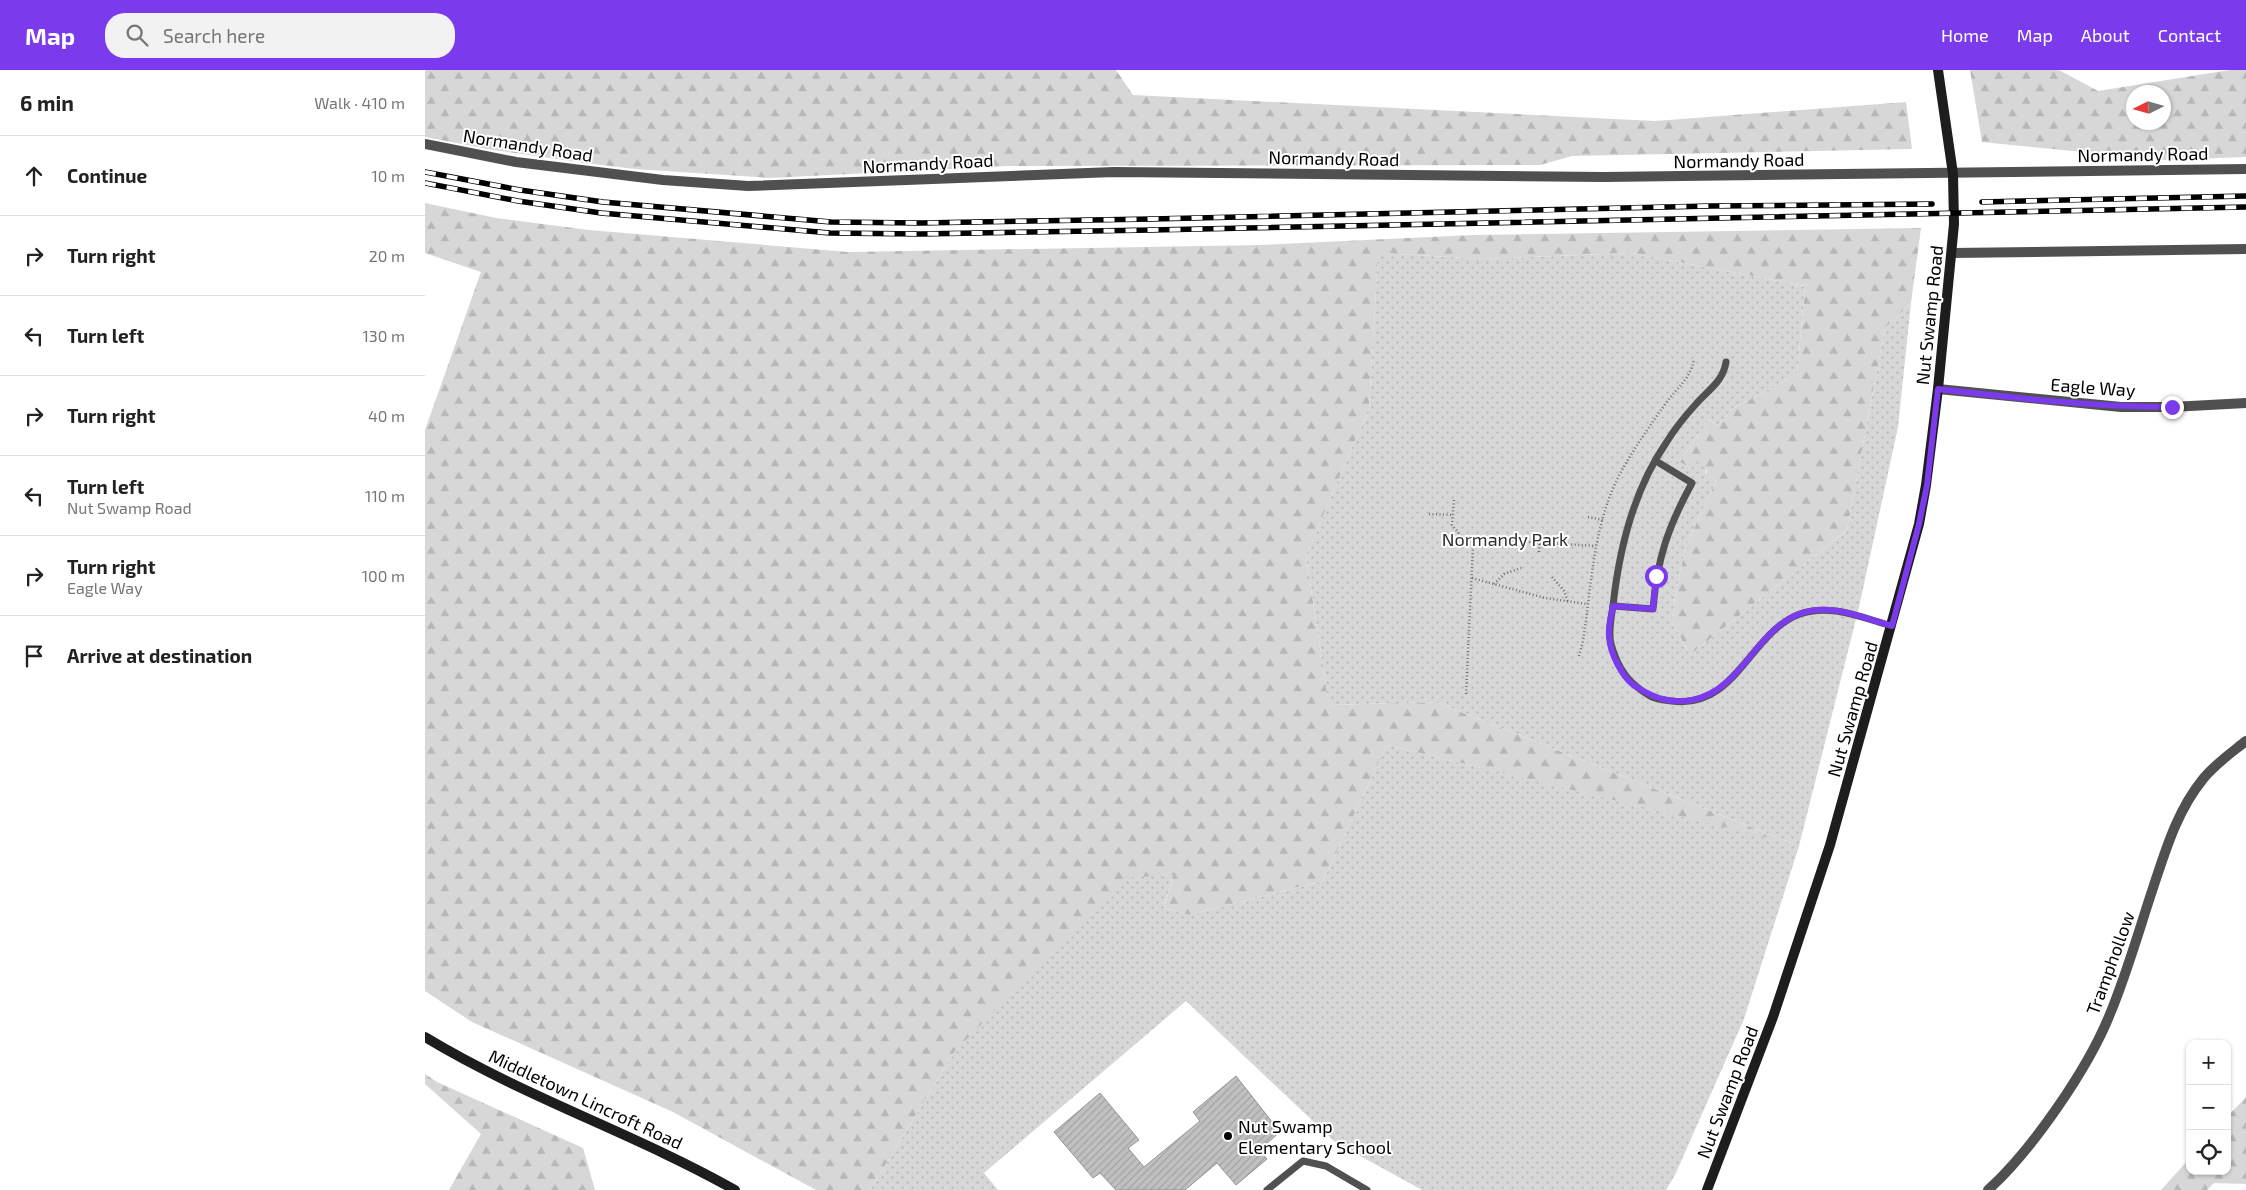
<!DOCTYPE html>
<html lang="en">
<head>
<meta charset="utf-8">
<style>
	body { margin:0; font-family:"Exo 2",sans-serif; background:#f2f2f2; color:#222 }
	.controls { position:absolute; right:15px; bottom:15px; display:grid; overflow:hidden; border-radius:10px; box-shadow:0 1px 4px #0004 }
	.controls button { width:45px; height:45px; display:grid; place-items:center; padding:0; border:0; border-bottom:1px solid #e0e0e0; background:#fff; color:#222; font:25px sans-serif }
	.compass { position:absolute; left:1701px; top:15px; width:45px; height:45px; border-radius:50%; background:#fff; box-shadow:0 1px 4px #0004; rotate:265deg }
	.stop { position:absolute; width:15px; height:15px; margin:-11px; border:4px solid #7c3aed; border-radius:50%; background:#fff }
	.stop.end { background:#7c3aed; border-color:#fff; box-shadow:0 1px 5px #0008 }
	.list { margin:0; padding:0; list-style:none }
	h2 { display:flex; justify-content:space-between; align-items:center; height:65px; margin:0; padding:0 20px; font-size:21px }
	h2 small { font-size:16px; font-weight:400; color:#767676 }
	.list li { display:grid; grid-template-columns:32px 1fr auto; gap:15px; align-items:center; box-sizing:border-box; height:80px; padding:0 20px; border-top:1px solid #e0e0e0 }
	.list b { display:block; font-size:19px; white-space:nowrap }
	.list p { margin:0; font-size:16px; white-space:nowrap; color:#767676 }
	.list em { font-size:16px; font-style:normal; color:#767676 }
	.icon { flex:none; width:28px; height:28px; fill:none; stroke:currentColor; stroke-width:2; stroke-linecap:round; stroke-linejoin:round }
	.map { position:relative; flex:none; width:1821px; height:1120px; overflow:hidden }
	header { display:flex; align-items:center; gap:30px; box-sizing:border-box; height:70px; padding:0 25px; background:#7c3aed; color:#fff }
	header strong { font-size:24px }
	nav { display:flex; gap:28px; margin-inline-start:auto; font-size:18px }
	.search { width:350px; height:45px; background:#f2f2f2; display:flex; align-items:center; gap:12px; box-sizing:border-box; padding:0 18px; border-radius:20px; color:#767676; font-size:19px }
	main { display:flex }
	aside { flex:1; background:#fff }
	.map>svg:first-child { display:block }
	.forest { fill:url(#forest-firs); fill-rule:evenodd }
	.park { fill:url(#park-dots) }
	.building { fill:url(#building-hatch); stroke:#949494 }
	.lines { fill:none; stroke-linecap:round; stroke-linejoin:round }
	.path { stroke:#727272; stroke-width:2.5; stroke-dasharray:1 2.5; stroke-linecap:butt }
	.service { stroke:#505050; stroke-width:7 }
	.minor { stroke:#505050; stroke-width:10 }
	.secondary { stroke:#1d1d1d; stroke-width:10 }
	.rail-casing { stroke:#000; stroke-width:5.5 }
	.rail { stroke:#fff; stroke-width:4; stroke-dasharray:11; stroke-linecap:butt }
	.route { stroke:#7c3aed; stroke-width:6 }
	.poi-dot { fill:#000; stroke:#fff; stroke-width:2 }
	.labels { text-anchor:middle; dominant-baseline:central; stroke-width:4; stroke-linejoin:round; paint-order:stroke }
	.street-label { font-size:18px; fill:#000; stroke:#fff }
	.park-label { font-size:18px; fill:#2e2e2e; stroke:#fff }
	.poi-label { font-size:18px; fill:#000; stroke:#fff; text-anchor:start }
</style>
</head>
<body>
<header>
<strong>Map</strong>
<div class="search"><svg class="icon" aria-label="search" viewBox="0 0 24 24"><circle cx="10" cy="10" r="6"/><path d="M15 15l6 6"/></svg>Search here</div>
<nav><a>Home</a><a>Map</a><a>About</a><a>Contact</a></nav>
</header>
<main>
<aside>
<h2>6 min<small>Walk · 410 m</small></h2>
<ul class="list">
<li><svg class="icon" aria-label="ahead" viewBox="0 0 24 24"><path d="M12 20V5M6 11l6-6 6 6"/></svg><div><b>Continue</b></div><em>10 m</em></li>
<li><svg class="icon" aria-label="right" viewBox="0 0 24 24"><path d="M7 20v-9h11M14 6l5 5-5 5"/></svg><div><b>Turn right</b></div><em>20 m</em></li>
<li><svg class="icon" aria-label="left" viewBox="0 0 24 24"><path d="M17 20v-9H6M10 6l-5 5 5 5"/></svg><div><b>Turn left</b></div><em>130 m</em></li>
<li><svg class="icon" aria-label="right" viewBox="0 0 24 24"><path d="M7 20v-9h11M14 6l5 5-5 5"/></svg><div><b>Turn right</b></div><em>40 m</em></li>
<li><svg class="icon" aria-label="left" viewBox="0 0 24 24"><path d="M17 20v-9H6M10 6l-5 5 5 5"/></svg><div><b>Turn left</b><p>Nut Swamp Road</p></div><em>110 m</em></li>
<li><svg class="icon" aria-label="right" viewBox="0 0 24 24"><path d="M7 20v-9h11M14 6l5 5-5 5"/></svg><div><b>Turn right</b><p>Eagle Way</p></div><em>100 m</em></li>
<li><svg class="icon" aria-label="arrive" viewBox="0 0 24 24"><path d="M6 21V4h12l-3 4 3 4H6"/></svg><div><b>Arrive at destination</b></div></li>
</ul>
</aside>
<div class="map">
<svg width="1821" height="1120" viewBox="0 0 1821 1120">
	<defs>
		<pattern id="forest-firs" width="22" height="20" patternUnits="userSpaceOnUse" patternTransform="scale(1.25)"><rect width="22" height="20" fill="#d7d7d7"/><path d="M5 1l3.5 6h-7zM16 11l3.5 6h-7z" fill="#b7b7b7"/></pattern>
		<pattern id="park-dots" width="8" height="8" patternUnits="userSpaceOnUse" patternTransform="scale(1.25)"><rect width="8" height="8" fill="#d7d7d7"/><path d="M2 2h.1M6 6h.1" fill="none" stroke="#b7b7b7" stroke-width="1.8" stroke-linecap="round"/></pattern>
		<pattern id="building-hatch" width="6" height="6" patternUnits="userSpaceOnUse" patternTransform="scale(1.25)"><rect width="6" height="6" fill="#c0c0c0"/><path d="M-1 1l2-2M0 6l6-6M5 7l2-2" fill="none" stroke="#a3a3a3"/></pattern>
	</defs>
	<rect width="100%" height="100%" fill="#fff"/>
	<g class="forest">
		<polygon points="0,0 691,0 708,25 1230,51 1481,32 1487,79 1147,86 1115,95 583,96 345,108 210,99 160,93 69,80 0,67"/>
		<path d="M1545,0H1634L1673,21L1805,0H1821V87L1739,90L1557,72ZM1738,22V52H1708V22Z"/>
		<polygon points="0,133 71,148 164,160 423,182 836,175 1048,165 1496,158 1486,233 1460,258 1422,460 1265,585 1247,552 1250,527 1260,478 1291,411 1281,404 1282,399 1271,392 1266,398 1254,392 1284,350 1293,356 1307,339 1372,304 1380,216 1206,183 1057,189 957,183 953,186 944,338 881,486 904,635 1011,632 1374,776 962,675 898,811 764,845 739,838 748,806 530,981 445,1120 391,1120 248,1042 47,952 0,921 0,360 56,202 0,183"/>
		<polygon points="0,1004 12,1012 158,1078 170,1120 24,1120 56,1064 0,1014"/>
		<polygon points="1821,1027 1821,1114 1789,1113 1782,1120 1736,1120 1765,1088 1765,1101 1802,1101 1802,1047"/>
	</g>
	<polygon class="park" points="957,183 1057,189 1206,183 1380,216 1372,304 1307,339 1293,356 1284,350 1254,392 1266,398 1271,391 1282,398 1280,403 1291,411 1260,478 1250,527 1247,552 1265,585 1422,460 1460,258 1486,233 1473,357 1434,537 1374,776 1319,949 1250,1105 1241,1120 997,1120 910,1072 761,931 559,1103 573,1120 445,1120 530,981 699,808 748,805 739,838 764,845 898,811 962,675 1369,774 1011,632 904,635 881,486 944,338 953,185"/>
	<polygon class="building" points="811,1006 855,1062 834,1080 842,1089 811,1115 792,1093 760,1120 691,1120 675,1103 668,1108 629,1062 675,1023 714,1070 703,1078 719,1097 775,1051 768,1042"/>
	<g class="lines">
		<g class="path">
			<polyline points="1029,430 1027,455 1038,468 1171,476"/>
			<polyline points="1004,444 1028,445"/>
			<polyline points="1163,447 1178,450"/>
			<polyline points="1114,482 1115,467"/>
			<polyline points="1127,507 1139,521 1143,532"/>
			<polyline points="1047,508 1120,528 1162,534"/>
			<polyline points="1069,514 1079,504 1096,498"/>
			<path d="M1154,586L1158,571C1167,513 1168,452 1197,400C1210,377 1226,354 1241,333C1253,316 1265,310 1269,289"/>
			<polyline points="1041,624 1048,476"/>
		</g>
		<g class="service">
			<path d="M1301,292C1298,312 1283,320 1271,334C1260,346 1249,360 1241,373C1208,421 1194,480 1188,536C1186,549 1183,562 1186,574C1193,599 1203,613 1225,626C1232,630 1239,630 1247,631C1311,640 1325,562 1375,544C1405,533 1438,548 1467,556"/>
			<path d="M1188,536L1228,539C1232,489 1243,457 1267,413L1231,391"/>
			<polyline points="842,1120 878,1091 901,1096 942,1120"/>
		</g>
		<g class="minor">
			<polyline points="0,74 91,92 238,110 323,116 689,102 1179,107 1821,99"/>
			<polyline points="1527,183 1821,179"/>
			<polyline points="1513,319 1696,337 1747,337 1821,333"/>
			<path d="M1563,1120C1607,1080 1663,999 1685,944C1702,903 1714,860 1728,818C1741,779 1752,741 1778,709C1790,694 1806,683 1821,671"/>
		</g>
		<g class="secondary">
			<path d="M0,967C99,1027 209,1063 310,1120"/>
			<polyline points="1282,1120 1348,947 1405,775 1494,454 1501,415 1513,319 1529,154 1528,104 1513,0"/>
		</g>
		<defs>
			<g id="rail">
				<polyline points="0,102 95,120 178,132 406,152 495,153 727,149 1286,136 1507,134"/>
				<polyline points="0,113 93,131 176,143 405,163 495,164 727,160 1821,137"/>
				<polyline points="1557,132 1821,126"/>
			</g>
		</defs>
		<use href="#rail" class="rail-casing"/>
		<use href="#rail" class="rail"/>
	</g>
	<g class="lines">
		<path class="route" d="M1231,506L1228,539L1188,536C1186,546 1183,557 1184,566C1185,584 1198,610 1213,618C1230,628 1246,634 1267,630C1317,620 1329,562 1374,544C1404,532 1438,548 1467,556L1494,454L1502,415L1513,319C1591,328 1669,337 1747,337"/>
	</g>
	<circle class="poi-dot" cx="803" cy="1066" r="5"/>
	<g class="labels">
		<g class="street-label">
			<text transform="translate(103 75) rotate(9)">Normandy Road</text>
			<text transform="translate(1718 84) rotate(-1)">Normandy Road</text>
			<text transform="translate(909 88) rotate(1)">Normandy Road</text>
			<text transform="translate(1314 90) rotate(-1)">Normandy Road</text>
			<text transform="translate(503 93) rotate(-3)">Normandy Road</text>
			<text transform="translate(1504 245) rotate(-84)">Nut Swamp Road</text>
			<text transform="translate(1668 317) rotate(4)">Eagle Way</text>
			<text transform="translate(1427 639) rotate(-74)">Nut Swamp Road</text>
			<text transform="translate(1685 893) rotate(-70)">Tramphollow</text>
			<text transform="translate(1302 1022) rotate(-69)">Nut Swamp Road</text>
			<text transform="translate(161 1029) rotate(25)">Middletown Lincroft Road</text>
		</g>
		<g class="park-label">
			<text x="1080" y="469">Normandy Park</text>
		</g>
		<g class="poi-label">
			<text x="813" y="1056">Nut Swamp<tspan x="813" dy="21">Elementary School</tspan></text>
		</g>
	</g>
</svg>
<div class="controls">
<button>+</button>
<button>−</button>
<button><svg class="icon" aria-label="locate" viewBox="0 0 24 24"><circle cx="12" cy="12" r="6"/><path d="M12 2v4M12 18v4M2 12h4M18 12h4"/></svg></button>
</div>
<svg class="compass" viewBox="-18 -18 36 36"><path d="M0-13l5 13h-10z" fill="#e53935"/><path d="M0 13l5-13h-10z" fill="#767676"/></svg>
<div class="stop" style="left:1231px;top:506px"></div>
<div class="stop end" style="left:1747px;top:337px"></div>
</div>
</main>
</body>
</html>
